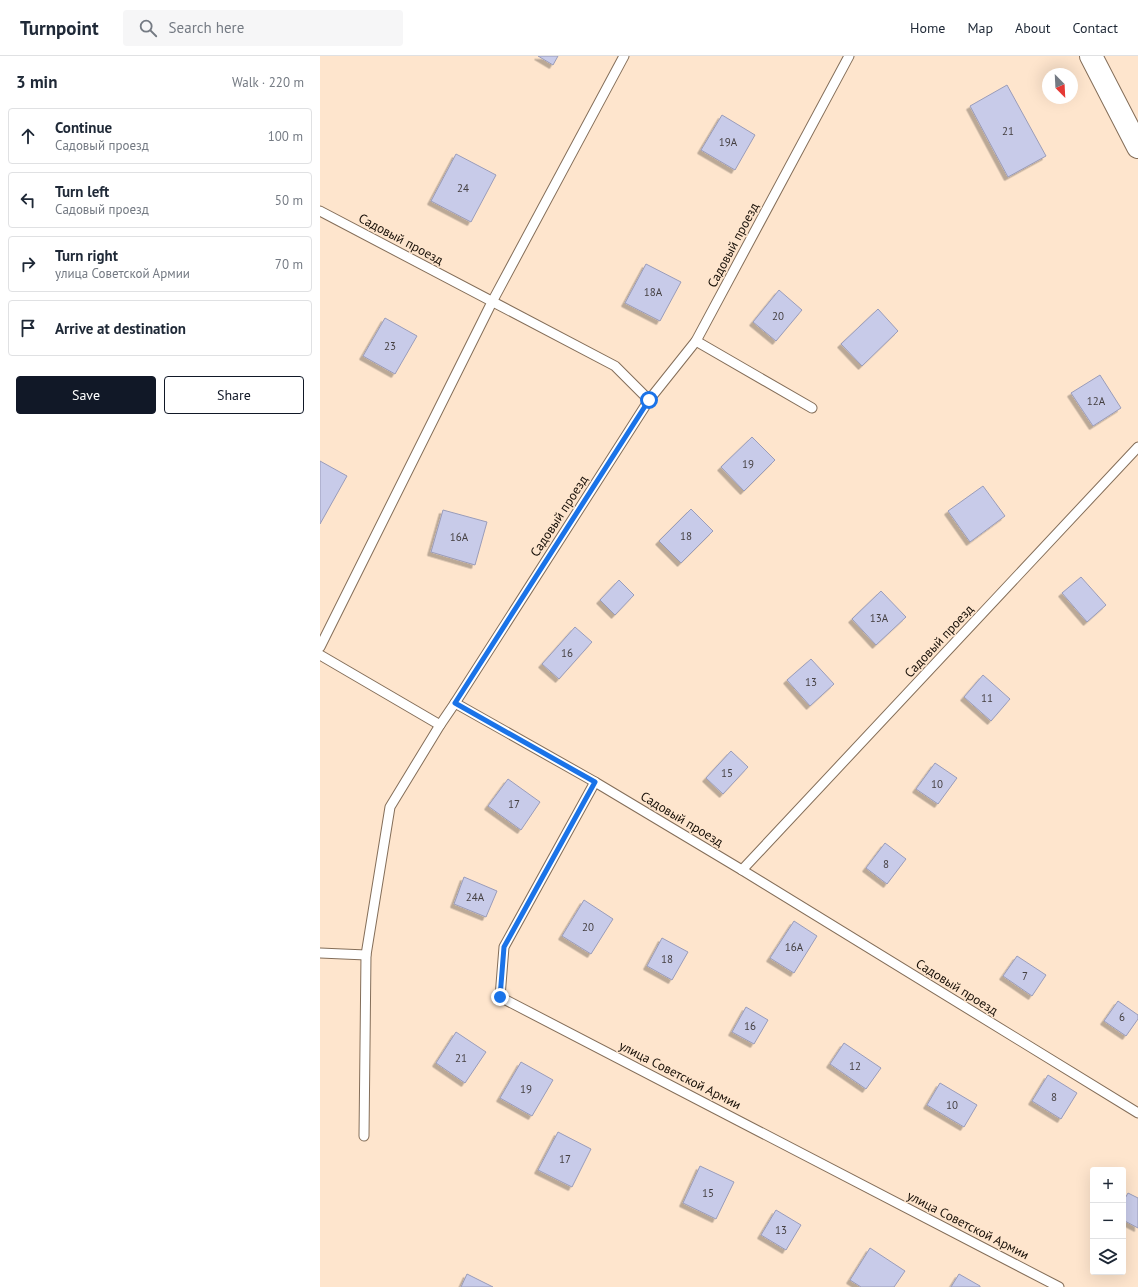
<!DOCTYPE html>
<html lang="en">
<head>
<meta charset="utf-8">
<style>
	body { margin:0; font-family:"PT Sans",sans-serif; background:#f6f6f7; color:#1f2937 }
	.controls { position:absolute; right:12px; bottom:12px; display:grid; overflow:hidden; border-radius:4px; box-shadow:0 4px 16px #0002 }
	.controls button { width:36px; height:36px; display:grid; place-items:center; padding:0; border:0; border-bottom:1px solid #e0e1e3; background:#fff; color:#1f2937; font:20px sans-serif }
	.compass { position:absolute; left:722px; top:12px; width:36px; height:36px; border-radius:50%; background:#fff; box-shadow:0 4px 16px #0002; rotate:156deg }
	.stop { position:absolute; width:12px; height:12px; margin:-9px; border:3px solid #1a73e8; border-radius:50%; background:#fff }
	.stop.end { background:#1a73e8; border-color:#fff; box-shadow:0 1px 4px #0008 }
	.list { margin:0; padding:0; list-style:none }
	h2 { display:flex; justify-content:space-between; align-items:center; height:52px; margin:0; padding:0 16px; font-size:17px }
	h2 small { font-size:13px; font-weight:400; color:#747a83 }
	.list li { display:grid; grid-template-columns:26px 1fr auto; gap:12px; align-items:center; box-sizing:border-box; height:56px; margin:0 8px 8px; padding:0 8px; border:1px solid #e0e1e3; border-radius:4px }
	.list b { display:block; font-size:15px; white-space:nowrap }
	.list p { margin:0; font-size:13px; white-space:nowrap; color:#747a83 }
	.list em { font-size:13px; font-style:normal; color:#747a83 }
	.actions { display:flex; gap:8px; padding:12px 16px }
	.actions a { flex:1; padding:9px 0; border:1px solid #111827; border-radius:4px; text-align:center; font-size:14px; color:#111827 }
	.actions .main { background:#111827; color:#fff }
	.icon { flex:none; width:22px; height:22px; fill:none; stroke:currentColor; stroke-width:2; stroke-linecap:round; stroke-linejoin:round }
	.map { position:relative; flex:none; width:818px; height:1231px; overflow:hidden }
	header { display:flex; align-items:center; gap:24px; box-sizing:border-box; height:56px; padding:0 20px; background:#fff; border-bottom:1px solid #e0e1e3 }
	header strong { font-size:19px }
	nav { display:flex; gap:22px; margin-inline-start:auto; font-size:14px }
	.search { width:280px; height:36px; background:#f6f6f7; display:flex; align-items:center; gap:10px; box-sizing:border-box; padding:0 14px; border-radius:4px; color:#747a83; font-size:15px }
	main { display:flex }
	aside { flex:1; background:#fff }
	.map>svg:first-child { display:block }
	.building { fill:#c8cbe9; stroke:#9a9cb9; filter:url(#shadow) }
	.lines { fill:none; stroke-linecap:round; stroke-linejoin:round }
	.lane-casing { stroke:#846e59; stroke-width:11 }
	.secondary-casing { stroke:#846e59; stroke-width:24 }
	.lane { stroke:#fff; stroke-width:9 }
	.secondary { stroke:#fff; stroke-width:22 }
	.route { stroke:#1a73e8; stroke-width:5 }
	.labels { text-anchor:middle; dominant-baseline:central; stroke-width:3; stroke-linejoin:round; paint-order:stroke }
	.number-label { font-size:11px; fill:#443f40 }
	.street-label { font-size:13px; fill:#181008; stroke:#fee5cd }
</style>
</head>
<body>
<header>
<strong>Turnpoint</strong>
<div class="search"><svg class="icon" aria-label="search" viewBox="0 0 24 24"><circle cx="10" cy="10" r="6"/><path d="M15 15l6 6"/></svg>Search here</div>
<nav><a>Home</a><a>Map</a><a>About</a><a>Contact</a></nav>
</header>
<main>
<aside>
<h2>3 min<small>Walk · 220 m</small></h2>
<ul class="list">
<li><svg class="icon" aria-label="ahead" viewBox="0 0 24 24"><path d="M12 20V5M6 11l6-6 6 6"/></svg><div><b>Continue</b><p>Садовый проезд</p></div><em>100 m</em></li>
<li><svg class="icon" aria-label="left" viewBox="0 0 24 24"><path d="M17 20v-9H6M10 6l-5 5 5 5"/></svg><div><b>Turn left</b><p>Садовый проезд</p></div><em>50 m</em></li>
<li><svg class="icon" aria-label="right" viewBox="0 0 24 24"><path d="M7 20v-9h11M14 6l5 5-5 5"/></svg><div><b>Turn right</b><p>улица Советской Армии</p></div><em>70 m</em></li>
<li><svg class="icon" aria-label="arrive" viewBox="0 0 24 24"><path d="M6 21V4h12l-3 4 3 4H6"/></svg><div><b>Arrive at destination</b></div></li>
</ul>
<div class="actions"><a class="main">Save</a><a>Share</a></div>
</aside>
<div class="map">
<svg width="818" height="1231" viewBox="0 0 818 1231">
	<defs>
		<filter id="shadow"><feDropShadow dx="-3.5" dy="3.5" stdDeviation="0" flood-color="#0004"/></filter>
	</defs>
	<rect width="100%" height="100%" fill="#fee5cd"/>
	<g class="building">
		<polygon points="218,0 238,0 233,9"/>
		<polygon points="687,29 726,100 688,121 650,50"/>
		<polygon points="402,59 435,79 415,114 381,94"/>
		<polygon points="136,98 176,119 151,166 111,145"/>
		<polygon points="326,208 361,226 340,265 305,247"/>
		<polygon points="459,234 482,254 456,285 433,266"/>
		<polygon points="558,253 578,275 542,310 521,288"/>
		<polygon points="65,262 97,280 75,318 43,300"/>
		<polygon points="780,319 801,352 773,370 751,337"/>
		<polygon points="432,381 455,404 424,435 401,411"/>
		<polygon points="0,405 27,420 0,468"/>
		<polygon points="663,430 685,460 650,486 628,455"/>
		<polygon points="371,453 393,475 361,507 339,485"/>
		<polygon points="123,454 167,466 155,509 111,496"/>
		<polygon points="761,521 786,549 767,566 742,537"/>
		<polygon points="299,524 314,539 295,559 280,544"/>
		<polygon points="561,535 586,561 556,589 532,563"/>
		<polygon points="255,571 272,586 239,623 222,608"/>
		<polygon points="491,603 514,628 490,650 467,624"/>
		<polygon points="663,619 690,643 671,665 644,641"/>
		<polygon points="411,695 428,711 403,738 386,722"/>
		<polygon points="615,707 637,722 618,748 596,733"/>
		<polygon points="188,723 220,746 201,774 168,750"/>
		<polygon points="565,787 586,803 567,828 546,812"/>
		<polygon points="144,821 177,835 166,861 134,848"/>
		<polygon points="264,844 293,863 271,898 242,880"/>
		<polygon points="474,865 497,880 474,917 450,902"/>
		<polygon points="342,882 368,896 352,924 327,910"/>
		<polygon points="697,900 726,919 712,940 683,920"/>
		<polygon points="798,945 818,959 818,963 806,980 784,965"/>
		<polygon points="426,951 448,964 434,988 412,976"/>
		<polygon points="136,976 166,996 145,1027 116,1007"/>
		<polygon points="524,987 561,1012 546,1033 510,1008"/>
		<polygon points="201,1006 233,1024 212,1060 180,1042"/>
		<polygon points="728,1019 757,1037 741,1063 712,1045"/>
		<polygon points="620,1027 657,1049 644,1071 607,1049"/>
		<polygon points="238,1076 271,1093 252,1131 218,1114"/>
		<polygon points="380,1110 414,1126 396,1163 363,1147"/>
		<polygon points="808,1137 818,1142 818,1172 803,1164 803,1146"/>
		<polygon points="456,1154 481,1169 466,1194 441,1179"/>
		<polygon points="550,1192 585,1215 574,1231 541,1231 530,1224"/>
		<polygon points="147,1218 173,1231 141,1231"/>
		<polygon points="639,1218 660,1230 660,1231 631,1231"/>
	</g>
	<g class="lines">
		<defs>
			<g id="lane">
				<polyline points="0,155 295,310 329,344"/>
				<polyline points="376,285 492,352"/>
				<polyline points="0,591 172,246 304,0"/>
				<polyline points="0,599 120,669"/>
				<polyline points="135,647 275,726 422,814 818,1057"/>
				<polyline points="275,726 184,891 180,941 739,1231"/>
				<polyline points="422,814 818,391"/>
				<polyline points="0,897 46,899"/>
				<polyline points="44,1080 46,899 70,751 120,669 135,647 329,344 376,285 529,0"/>
			</g>
			<polyline id="secondary" points="771,0 818,91"/>
		</defs>
		<use href="#lane" class="lane-casing"/>
		<use href="#secondary" class="secondary-casing"/>
		<use href="#lane" class="lane"/>
		<use href="#secondary" class="secondary"/>
	</g>
	<g class="lines">
		<polyline class="route" points="180,941 184,891 275,726 135,647 329,344"/>
	</g>
	<g class="labels">
		<g class="number-label">
			<text x="688" y="75">21</text>
			<text x="408" y="86">19А</text>
			<text x="143" y="132">24</text>
			<text x="333" y="236">18А</text>
			<text x="458" y="260">20</text>
			<text x="70" y="290">23</text>
			<text x="776" y="345">12А</text>
			<text x="428" y="408">19</text>
			<text x="366" y="480">18</text>
			<text x="139" y="481">16А</text>
			<text x="559" y="562">13А</text>
			<text x="247" y="597">16</text>
			<text x="491" y="626">13</text>
			<text x="667" y="642">11</text>
			<text x="407" y="717">15</text>
			<text x="617" y="728">10</text>
			<text x="194" y="748">17</text>
			<text x="566" y="808">8</text>
			<text x="155" y="841">24А</text>
			<text x="268" y="871">20</text>
			<text x="474" y="891">16А</text>
			<text x="347" y="903">18</text>
			<text x="705" y="920">7</text>
			<text x="802" y="961">6</text>
			<text x="430" y="970">16</text>
			<text x="141" y="1002">21</text>
			<text x="535" y="1010">12</text>
			<text x="206" y="1033">19</text>
			<text x="734" y="1041">8</text>
			<text x="632" y="1049">10</text>
			<text x="245" y="1103">17</text>
			<text x="388" y="1137">15</text>
			<text x="461" y="1174">13</text>
		</g>
		<g class="street-label">
			<text transform="translate(81 183) rotate(28)">Садовый проезд</text>
			<text transform="translate(413 189) rotate(-62)">Садовый проезд</text>
			<text transform="translate(239 460) rotate(-57)">Садовый проезд</text>
			<text transform="translate(619 585) rotate(-47)">Садовый проезд</text>
			<text transform="translate(362 763) rotate(31)">Садовый проезд</text>
			<text transform="translate(637 931) rotate(32)">Садовый проезд</text>
			<text transform="translate(360 1019) rotate(27)">улица Советской Армии</text>
			<text transform="translate(648 1169) rotate(27)">улица Советской Армии</text>
		</g>
	</g>
</svg>
<div class="controls">
<button>+</button>
<button>−</button>
<button><svg class="icon" aria-label="layers" viewBox="0 0 24 24"><path d="M12 4l9 5-9 5-9-5zM3 14l9 5 9-5"/></svg></button>
</div>
<svg class="compass" viewBox="-18 -18 36 36"><path d="M0-13l5 13h-10z" fill="#e53935"/><path d="M0 13l5-13h-10z" fill="#747a83"/></svg>
<div class="stop" style="left:329px;top:344px"></div>
<div class="stop end" style="left:180px;top:941px"></div>
</div>
</main>
</body>
</html>
